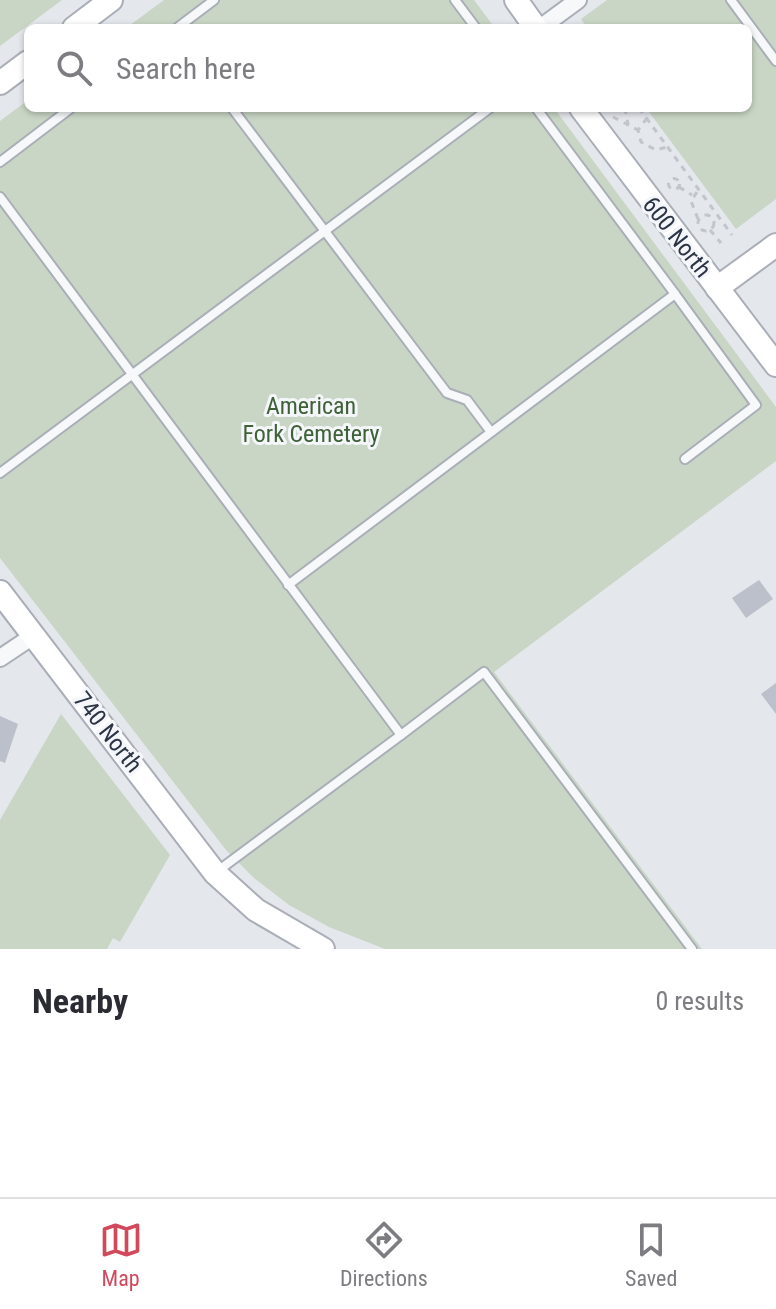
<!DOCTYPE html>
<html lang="en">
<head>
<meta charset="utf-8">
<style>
	body { margin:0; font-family:"Roboto Condensed",sans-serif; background:#f7f7f7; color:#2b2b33 }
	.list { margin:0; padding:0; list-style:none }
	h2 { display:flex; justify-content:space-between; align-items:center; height:104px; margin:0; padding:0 32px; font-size:34px }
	h2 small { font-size:26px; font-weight:400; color:#7c7c81 }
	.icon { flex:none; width:44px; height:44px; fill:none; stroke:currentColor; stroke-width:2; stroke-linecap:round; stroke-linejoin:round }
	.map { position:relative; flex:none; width:776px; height:949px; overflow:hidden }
	.search { position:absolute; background:#fff; box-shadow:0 2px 6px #0004; left:24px; right:24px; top:24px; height:88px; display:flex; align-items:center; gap:20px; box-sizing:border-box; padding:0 28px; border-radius:12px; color:#7c7c81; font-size:30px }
	.sheet { height:248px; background:#fff }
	nav { display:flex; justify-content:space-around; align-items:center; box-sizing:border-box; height:112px; border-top:2px solid #e1e1e2; background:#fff; font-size:22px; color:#7c7c81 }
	nav a { display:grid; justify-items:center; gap:4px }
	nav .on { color:#d1495b }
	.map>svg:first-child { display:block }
	.green { fill:#c9d6c5 }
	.building { fill:#bbc0ca }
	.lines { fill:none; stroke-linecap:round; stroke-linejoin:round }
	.lane-casing { stroke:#a9aeb7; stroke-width:12 }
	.street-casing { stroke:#a9aeb7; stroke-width:20 }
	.secondary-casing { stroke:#a9aeb7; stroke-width:26 }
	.path { stroke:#c2c5cb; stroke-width:3; stroke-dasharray:6 6; stroke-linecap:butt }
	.lane { stroke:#f7f8fa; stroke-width:8 }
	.street { stroke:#f7f8fa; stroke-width:16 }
	.secondary { stroke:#fff; stroke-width:22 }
	.labels { text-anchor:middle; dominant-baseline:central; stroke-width:6; stroke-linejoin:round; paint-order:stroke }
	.street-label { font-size:24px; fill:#2b3445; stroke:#f4f6f9 }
	.park-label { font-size:24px; fill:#3f6138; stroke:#f4f6f9 }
</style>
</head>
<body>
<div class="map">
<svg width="776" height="949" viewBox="0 0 776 949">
	<rect width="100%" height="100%" fill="#e4e7ec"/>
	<g class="green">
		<polygon points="0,0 62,0 0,46"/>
		<polygon points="164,0 474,0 495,28 126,28"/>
		<polygon points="607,0 776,0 776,199 736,229 646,108 748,108 748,28 587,28 581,19"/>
		<polygon points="28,100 28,108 554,108 776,407 776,461 494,672 702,949 385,949 329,927 289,905 254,878 226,850 0,558 0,121"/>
		<polygon points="61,714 170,855 120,942 113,938 107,949 0,949 0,820"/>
	</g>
	<g class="building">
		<polygon points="759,580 773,599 746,618 732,598"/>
		<polygon points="776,683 776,714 761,694"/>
		<polygon points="0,716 18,724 5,763 0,761"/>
	</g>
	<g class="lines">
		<defs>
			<g id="lane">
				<polyline points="455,0 476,28"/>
				<polyline points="731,0 776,61"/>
				<polyline points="177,28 214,0"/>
				<polyline points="232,108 447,393 467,400 491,432"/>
				<polyline points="536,108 675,294"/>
				<polyline points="0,162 71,108"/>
				<polyline points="0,197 401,735 215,873"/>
				<polyline points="0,473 490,108"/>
				<polyline points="288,585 675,294 756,405 685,459"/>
				<polyline points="401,735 484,672 692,949"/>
			</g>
			<g id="street">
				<polyline points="540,28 578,0"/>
				<polyline points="0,658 33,636"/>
			</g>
			<g id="secondary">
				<polyline points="516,0 536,28"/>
				<polyline points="74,28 111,0"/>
				<polyline points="0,83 28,62"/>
				<polyline points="581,108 776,365"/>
				<polyline points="717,288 776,245"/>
				<polyline points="0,592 215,873 256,910 323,949"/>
			</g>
		</defs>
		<use href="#lane" class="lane-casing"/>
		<use href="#street" class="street-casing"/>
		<use href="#secondary" class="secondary-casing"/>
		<g class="path">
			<polyline points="579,25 581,28"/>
			<polyline points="625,108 628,124"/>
			<polyline points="639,108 732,235"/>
			<polyline points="613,117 638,130"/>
			<polyline points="647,118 638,130 641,142 656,150 667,147"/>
			<circle cx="674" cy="184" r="5.5"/>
			<polyline points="679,187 692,195"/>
			<circle cx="706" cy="223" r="8"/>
			<polyline points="698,219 691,201 699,189"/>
			<polyline points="710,230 721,243"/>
		</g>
		<use href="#lane" class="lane"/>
		<use href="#street" class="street"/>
		<use href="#secondary" class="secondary"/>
	</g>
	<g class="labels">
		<g class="street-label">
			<text transform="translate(677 237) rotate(52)">600 North</text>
			<text transform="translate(108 732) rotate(52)">740 North</text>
		</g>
		<g class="park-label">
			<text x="311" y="406">American<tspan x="311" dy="28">Fork Cemetery</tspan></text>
		</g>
	</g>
</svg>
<div class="search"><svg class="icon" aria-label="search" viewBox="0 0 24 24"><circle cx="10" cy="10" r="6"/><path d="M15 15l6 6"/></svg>Search here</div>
</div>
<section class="sheet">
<h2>Nearby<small>0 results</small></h2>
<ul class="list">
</ul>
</section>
<nav>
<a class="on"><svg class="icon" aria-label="map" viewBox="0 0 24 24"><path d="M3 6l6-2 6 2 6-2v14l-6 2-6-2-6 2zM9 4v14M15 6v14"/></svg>Map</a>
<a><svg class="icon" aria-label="directions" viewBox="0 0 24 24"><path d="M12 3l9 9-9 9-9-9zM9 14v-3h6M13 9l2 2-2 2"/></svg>Directions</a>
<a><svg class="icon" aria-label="saved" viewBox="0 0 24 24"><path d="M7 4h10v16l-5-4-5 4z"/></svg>Saved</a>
</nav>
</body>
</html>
